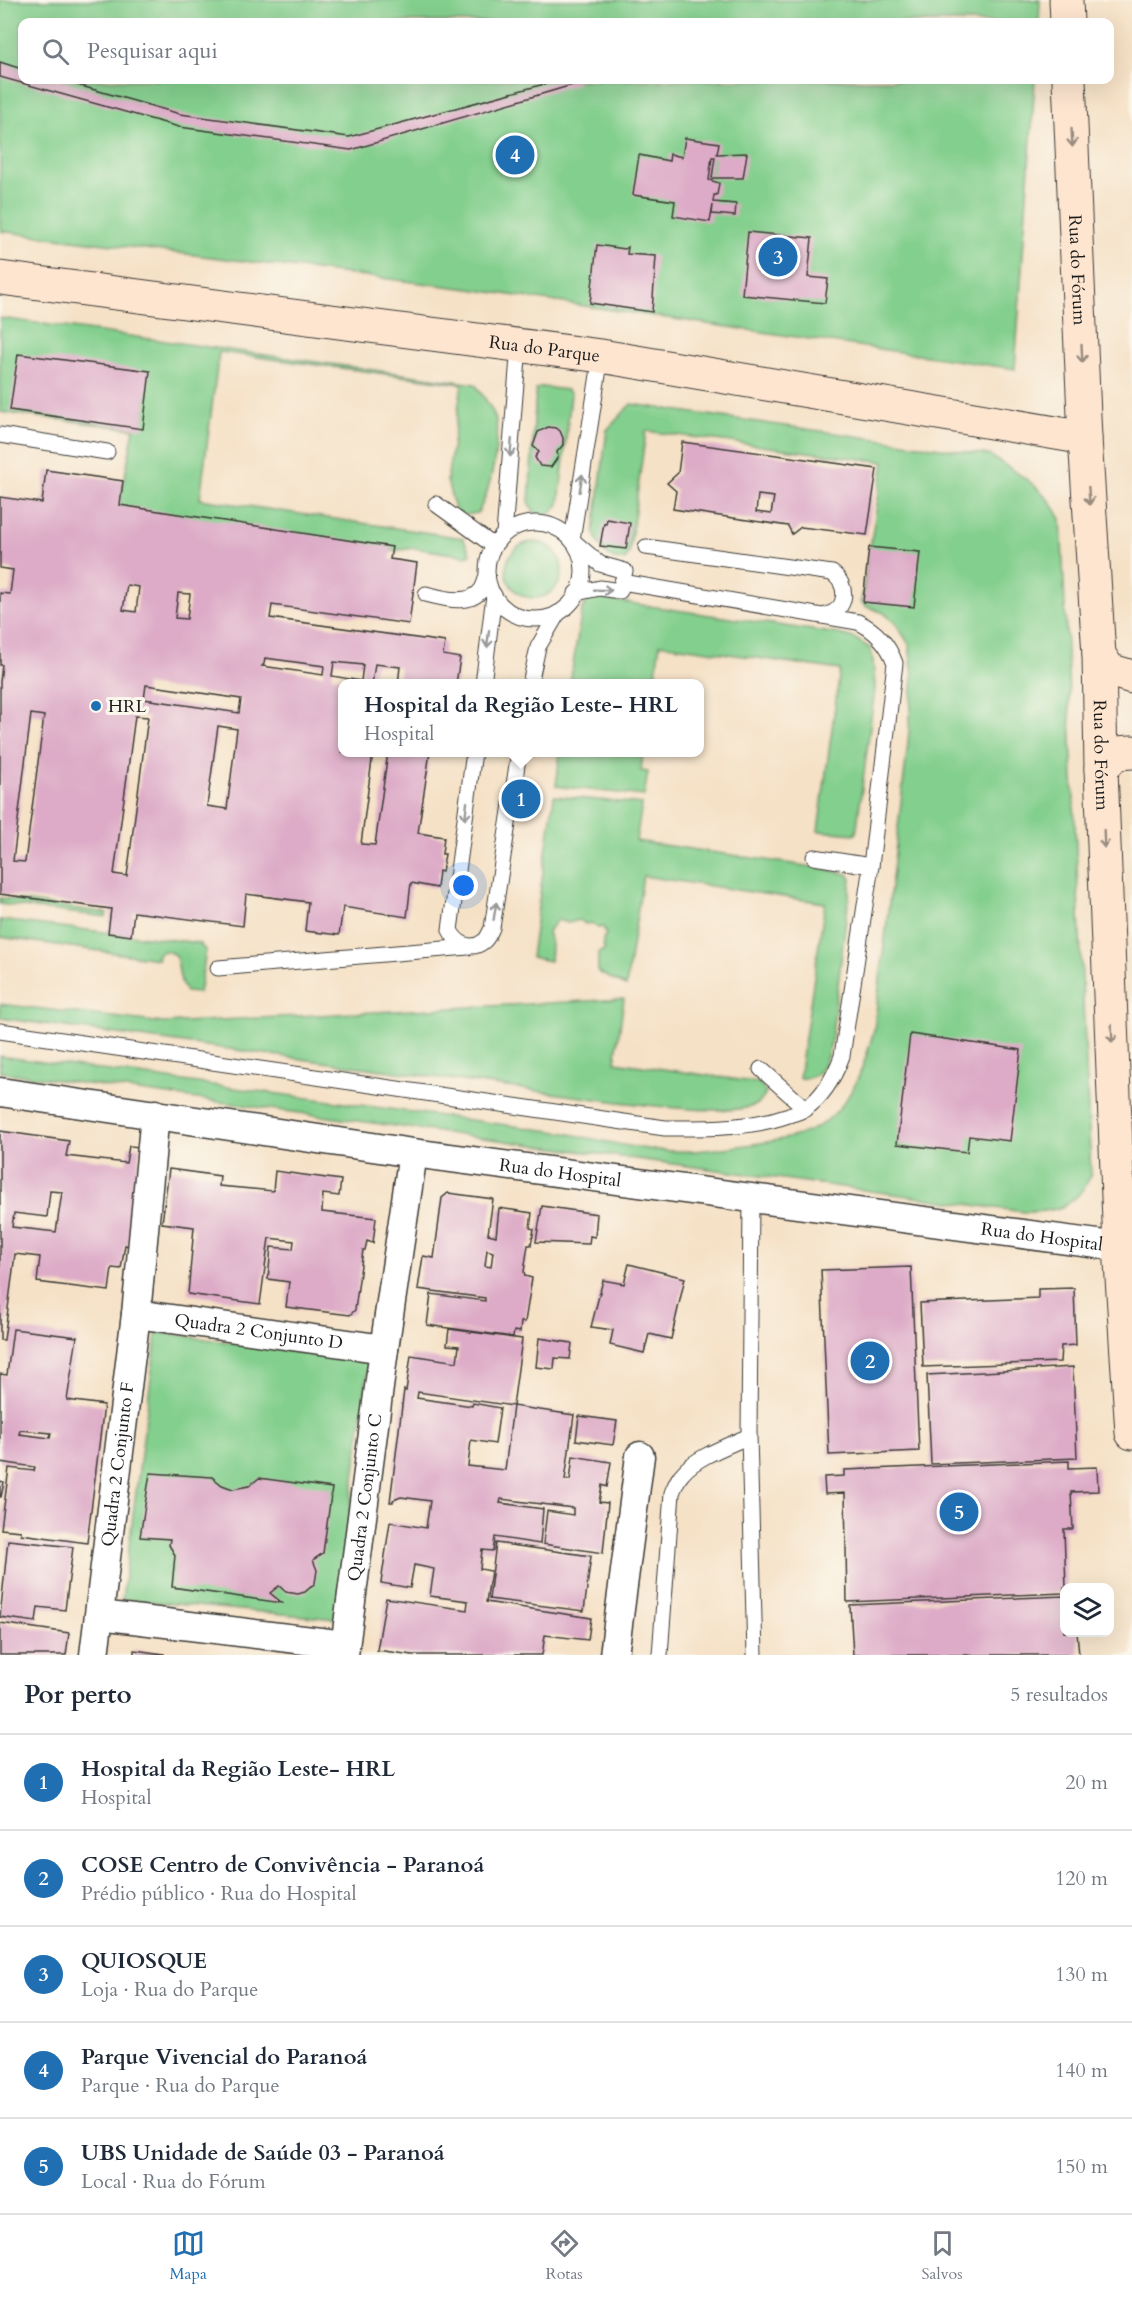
<!DOCTYPE html>
<html lang="pt">
<head>
<meta charset="utf-8">
<style>
	body { margin:0; font-family:Cardo,serif; background:#f6f6f7; color:#1f2937 }
	.controls { position:absolute; right:18px; bottom:18px; display:grid; overflow:hidden; border-radius:12px; box-shadow:0 6px 24px #0002 }
	.controls button { width:54px; height:54px; display:grid; place-items:center; padding:0; border:0; border-bottom:2px solid #e0e1e3; background:#fff; color:#1f2937; font:30px sans-serif }
	.you { position:absolute; left:464px; top:886px; width:21px; height:21px; margin:-15px; border:4px solid #fff; border-radius:50%; background:#1a73e8; box-shadow:0 0 0 9px #1a73e833 }
	.badge { display:grid; place-items:center; width:39px; height:39px; border-radius:50%; background:#1f6fb2; color:#fff; font-size:20px; font-weight:700 }
	.pin { position:absolute; translate:-50% -50%; border:3px solid #fff; box-shadow:0 2px 6px #0006 }
	.popup { position:absolute; left:338px; top:679px; width:366px; height:78px; box-sizing:border-box; display:grid; place-content:center; border-radius:12px; background:#fff; filter:drop-shadow(0 2px 4px #0005); font-size:20px; white-space:nowrap; color:#747a83 }
	.popup b { font-size:22px; color:#1f2937 }
	.popup::after { content:''; position:absolute; left:50%; top:100%; margin-left:-12px; border:12px solid transparent; border-top-color:#fff }
	.list { margin:0; padding:0; list-style:none }
	h2 { display:flex; justify-content:space-between; align-items:center; height:78px; margin:0; padding:0 24px; font-size:26px }
	h2 small { font-size:20px; font-weight:400; color:#747a83 }
	.list li { display:grid; grid-template-columns:39px 1fr auto; gap:18px; align-items:center; box-sizing:border-box; height:96px; padding:0 24px; border-top:2px solid #e0e1e3 }
	.list b { display:block; font-size:22px; white-space:nowrap }
	.list p { margin:0; font-size:20px; white-space:nowrap; color:#747a83 }
	.list em { font-size:20px; font-style:normal; color:#747a83 }
	.icon { flex:none; width:33px; height:33px; fill:none; stroke:currentColor; stroke-width:2; stroke-linecap:round; stroke-linejoin:round }
	.map { position:relative; flex:none; width:1132px; height:1655px; overflow:hidden }
	.search { position:absolute; background:#fff; box-shadow:0 6px 24px #0002; left:18px; right:18px; top:18px; height:66px; display:flex; align-items:center; gap:15px; box-sizing:border-box; padding:0 21px; border-radius:12px; color:#747a83; font-size:22px }
	.sheet { height:558px; background:#fff }
	nav { display:flex; justify-content:space-around; align-items:center; box-sizing:border-box; height:84px; border-top:2px solid #e0e1e3; background:#fff; font-size:16px; color:#747a83 }
	nav a { display:grid; justify-items:center; gap:3px }
	nav .on { color:#1f6fb2 }
	.map>svg:first-child { display:block }
	.green { fill:#83cf8d; stroke:#507654; stroke-width:1.5 }
	.building { fill:#ddabc7; fill-rule:evenodd }
	.lines { fill:none; stroke-linecap:round; stroke-linejoin:round }
	.lane-casing { stroke:#3d3a36; stroke-width:17 }
	.street-casing { stroke:#3d3a36; stroke-width:31 }
	.secondary-casing { stroke:#3d3a36; stroke-width:35 }
	.lane { stroke:#fff; stroke-width:15 }
	.street { stroke:#fff; stroke-width:28 }
	.secondary { stroke:#fde5d0; stroke-width:33 }
	.oneway { stroke:#988b7f }
	.oneway2 { stroke:#999 }
	.poi-dot { fill:#1f6fb2; stroke:#fbf7ec; stroke-width:2 }
	.labels { text-anchor:middle; dominant-baseline:central; stroke-width:6; stroke-linejoin:round; paint-order:stroke }
	.street-label { font-size:18px; fill:#1c1c1c; stroke:#fbf7ec }
	.poi-label { font-size:18px; fill:#1c1c1c; stroke:#fbf7ec; text-anchor:start }
</style>
</head>
<body>
<div class="map">
<svg width="1132" height="1655" viewBox="0 0 1132 1655">
	<rect width="100%" height="100%" fill="#fbf7ec"/>
	<filter id="ink" filterUnits="userSpaceOnUse"><feTurbulence type="fractalNoise" baseFrequency=".0167" numOctaves="2"/><feDisplacementMap in="SourceGraphic" scale="12" xChannelSelector="R" yChannelSelector="G"/><feConvolveMatrix kernelMatrix="1 2 1 2 8 2 1 2 1" color-interpolation-filters="sRGB"/></filter>
	<filter id="wash" filterUnits="userSpaceOnUse"><feTurbulence type="fractalNoise" baseFrequency=".008" numOctaves="4" result="noise"/><feDisplacementMap in="SourceGraphic" scale="24" xChannelSelector="R" yChannelSelector="G"/><feGaussianBlur stdDeviation="1.35" result="paint"/><feColorMatrix in="noise" values="0 0 0 0 0 0 0 0 0 0 0 0 0 0 0 0 0 1.4 0 .05"/><feComposite in="paint" operator="in"/></filter>
	<g filter="url(#wash)">
		<rect width="100%" height="100%" fill="#f5e1c6"/>
		<g class="green">
			<polygon points="0,0 1040,0 1039,22 22,22 22,80 1035,80 1015,369 469,289 0,231"/>
			<path d="M0,318L475,384C481,394 494,409 496,421C499,448 491,489 478,513L464,515L456,513L447,481L462,384L219,352L200,499L463,538L471,554L466,556L414,548L386,552L117,517L134,429L0,412Z"/>
			<path d="M543,387L567,390L571,394L559,504C551,517 535,521 529,503L536,389Z"/>
			<path d="M631,404L989,455C1017,473 1045,487 1061,519L1091,1175C1076,1207 1058,1212 1024,1212L0,1072V1056L566,1133C608,1142 651,1153 693,1151C716,1150 739,1146 761,1143C786,1139 814,1134 833,1115C857,1092 865,1061 874,1030L908,743L913,676L909,644L896,624L884,613L865,606L861,602L884,462L646,431L629,553L625,560C608,562 599,547 594,532L607,430Z"/>
			<circle cx="534" cy="570" r="28"/>
			<polygon points="595,598 839,634 854,638 870,648 873,660 875,688 856,834 818,831 840,670 660,644 654,683 570,683 582,609 589,600"/>
			<polygon points="560,753 643,753 641,771 648,772 644,796 556,786"/>
			<path d="M554,796L642,804L636,841L813,867L848,874L851,879L831,1042C826,1061 822,1081 799,1078L825,903L643,876L626,986L598,972V953L604,950L603,939L606,934L603,927L598,928L591,923L585,924L580,920L568,923L557,920L548,931L551,945L550,961L531,957Z"/>
			<polygon points="0,898 107,913 106,917 0,904"/>
			<polygon points="0,920 199,943 206,951 199,993 186,992 181,982 176,955 167,951 160,952 157,956 158,959 0,937"/>
			<path d="M624,999L615,1062L760,1083L766,1092C764,1097 762,1101 758,1104C733,1117 648,1105 618,1102L0,1018V1004L164,1023Z"/>
			<polygon points="157,1332 369,1362 336,1619 122,1599"/>
		</g>
		<g id="blocks">
			<g class="building">
				<polygon points="0,62 22,69 22,80 60,80 180,114 349,137 559,80 577,80 579,83 351,150 179,127 0,77"/>
				<polygon points="685,138 719,143 717,154 747,153 743,178 712,178 715,157 712,157 709,180 719,183 717,195 714,195 713,202 736,204 735,216 712,214 713,205 710,222 673,216 675,201 633,195 639,155 669,161 670,154 682,157"/>
				<polygon points="748,232 812,238 808,277 828,279 825,303 742,295"/>
				<polygon points="597,245 625,249 628,247 627,254 656,256 652,312 590,303"/>
				<polygon points="18,354 150,371 143,429 10,410"/>
				<polygon points="548,427 556,428 560,431 563,438 563,445 557,452 558,457 551,467 540,466 535,457 539,452 533,446 538,432"/>
				<path d="M682,442L877,469L867,535L801,527L792,534L788,526L673,509L676,491L667,483L678,473ZM758,495L774,497L771,514L756,512Z"/>
				<path d="M46,470L123,481L120,505L392,547L390,559L417,563L409,624L272,605L270,618L445,642L443,655L460,658L456,684H398L400,667L375,664L372,684H342V752H373L361,844L375,845L388,752H430L418,833L444,837L442,854H445L442,872L439,871L437,888L411,883L407,917L343,907L339,935L305,931L308,902L246,894L243,926L134,912L131,936L108,933L111,909L0,894V682L2,665H0V593L10,594L13,570L0,568V497L42,503ZM127,585L139,587L136,612L123,610ZM178,593L190,594L187,619L175,618ZM265,658L324,666L323,675L262,666L264,664ZM334,662L363,665L361,681L332,676ZM146,685L241,699L239,713L144,699ZM31,714L44,716L25,862L13,861ZM135,716L148,717L127,876L114,874ZM218,726L237,729L227,809L207,806Z"/>
				<polygon points="607,519 630,523 626,549 600,546 604,523 606,524"/>
				<polygon points="869,547 920,552 914,607 863,602"/>
				<polygon points="910,1034 1021,1050 1010,1141 969,1136 967,1152 897,1144"/>
				<path d="M0,1131L69,1141L66,1156L126,1163L129,1146L140,1147L129,1246L125,1245L121,1269L112,1268L109,1291L37,1282L40,1257L15,1254L4,1340H0ZM50,1191L62,1192L56,1232L12,1227L14,1213L47,1217Z"/>
				<polygon points="169,1169 220,1176 219,1186 273,1191 275,1171 341,1180 339,1196 323,1194 322,1212 376,1218 373,1243 367,1241 365,1250 363,1250 355,1310 350,1315 286,1307 289,1282 268,1279 271,1247 293,1249 294,1241 269,1238 260,1304 188,1294 194,1227 162,1223"/>
				<path d="M448,1193L493,1199L488,1234L496,1236L499,1208L532,1213L530,1228L534,1229L531,1245H528L524,1272L525,1276L532,1278L525,1322H521L520,1332L514,1331L513,1337L427,1325L431,1294L485,1301V1298L418,1289L423,1256L434,1258L442,1198ZM487,1250L493,1252L491,1267L485,1266Z"/>
				<polygon points="542,1206 597,1214 595,1237 590,1236 589,1244 536,1242"/>
				<polygon points="629,1264 685,1278 671,1339 649,1334 644,1353 610,1345 613,1330 591,1327 603,1280 624,1284"/>
				<polygon points="911,1267 919,1451 829,1455 821,1270"/>
				<polygon points="1074,1288 1076,1345 1061,1346 1060,1362 923,1367 920,1303 1038,1298 1038,1289"/>
				<path d="M13,1329L77,1337L67,1400L104,1405L87,1543L21,1534V1531L1,1529L9,1468L34,1471L35,1467L0,1462V1374L7,1375ZM20,1430L51,1433L50,1438L19,1434Z"/>
				<polygon points="449,1329 522,1339 513,1406 418,1392 417,1398 472,1406 473,1403 500,1408 495,1444 471,1440 468,1466 505,1470 513,1406 574,1415 565,1480 570,1480 573,1456 611,1462 607,1487 602,1485 599,1502 608,1503 603,1553 543,1544 547,1511 573,1515 573,1508 501,1499 500,1503 543,1509 540,1544 495,1537 493,1551 482,1550 480,1569 491,1571 486,1602 591,1618 588,1640 545,1635 542,1655 413,1655 377,1650 386,1598 467,1610 468,1601 430,1596 434,1569 414,1565 410,1588 381,1583 390,1522 426,1528 430,1501 401,1497 393,1500 393,1502 390,1502 404,1390 406,1391 411,1355 457,1362 459,1346 447,1345"/>
				<polygon points="539,1338 572,1343 570,1359 555,1358 554,1369 536,1367"/>
				<polygon points="1073,1367 1077,1458 931,1464 927,1375"/>
				<polygon points="579,1416 617,1421 613,1445 576,1440"/>
				<polygon points="1069,1461 1069,1468 1097,1467 1098,1491 1071,1492 1073,1529 1064,1529 1066,1588 1064,1588 1064,1593 847,1602 845,1493 825,1494 824,1477 844,1476 844,1470"/>
				<polygon points="150,1473 212,1477 222,1485 233,1489 249,1486 259,1478 332,1488 323,1553 313,1560 317,1570 315,1583 305,1592 298,1594 286,1592 279,1586 270,1593 282,1603 172,1587 175,1555 169,1545 170,1539 140,1537"/>
				<polygon points="0,1481 4,1482 1,1497 0,1497"/>
				<polygon points="8,1540 73,1547 65,1610 38,1607 36,1622 0,1617"/>
				<polygon points="496,1543 591,1556 584,1611 489,1599"/>
				<polygon points="1064,1596 1064,1632 1077,1632 1079,1655 853,1655 850,1605"/>
				<polygon points="0,1623 69,1633 66,1655 0,1655"/>
				<polygon points="134,1650 164,1654 164,1655 134,1655"/>
			</g>
		</g>
	</g>
	<g filter="url(#ink)">
		<use href="#blocks" fill-opacity="0" stroke="#3d3a36" stroke-width="1.5"/>
		<g class="lines">
			<defs>
				<g id="lane">
					<polyline points="0,435 107,452"/>
					<polyline points="436,504 494,546"/>
					<circle cx="535" cy="571" r="48"/>
					<polyline points="504,534 519,345"/>
					<path d="M646,547L832,573C849,585 848,610 826,615"/>
					<polyline points="576,593 600,588 620,591 625,571 600,564 572,540 601,356"/>
					<path d="M426,594C442,598 470,607 482,589C484,585 486,579 487,575"/>
					<polyline points="483,684 494,595"/>
					<polyline points="530,684 538,647 558,613"/>
					<path d="M474,752L450,930C456,943 471,952 484,941C488,938 490,932 492,928L519,752"/>
					<polyline points="814,857 871,866"/>
					<polyline points="218,968 468,947"/>
					<path d="M0,1031L665,1128C708,1128 749,1129 789,1115C794,1113 802,1112 806,1108C824,1096 835,1075 842,1056L871,866L895,663C888,644 877,631 858,622L622,582"/>
					<polyline points="761,1069 806,1109"/>
					<polyline points="751,1198 749,1436 755,1655"/>
					<path d="M660,1655L672,1493C675,1486 677,1479 683,1473C696,1457 730,1445 749,1436"/>
				</g>
				<g id="street">
					<path id="s1" d="M0,1092L413,1153L1120,1247"/>
					<path id="s2" d="M136,1314L384,1349"/>
					<polyline points="100,1615 345,1645"/>
					<path id="s3" d="M94,1655L136,1314L155,1114"/>
					<path id="s4" d="M344,1655L384,1349L413,1153"/>
					<polyline points="614,1655 640,1456"/>
				</g>
				<g id="secondary">
					<polyline points="1066,0 1067,22"/>
					<path id="s5" d="M1069,80L1085,438L1099,655L1101,769L1120,1247L1132,1433"/>
					<path id="s6" d="M0,278L601,356L1085,438"/>
					<polyline points="1099,655 1109,670 1132,677"/>
					<polyline points="1101,769 1116,753 1132,752"/>
				</g>
			</defs>
			<use href="#lane" class="lane-casing"/>
			<use href="#street" class="street-casing"/>
			<use href="#secondary" class="secondary-casing"/>
			<use href="#lane" class="lane"/>
			<use href="#street" class="street"/>
			<use href="#secondary" class="secondary"/>
		</g>
		<defs><path id="oneway-shaft" d="M-6 0H5M1.5-3L5.5 0L1.5 3" fill="none" stroke-width="1.6" stroke-linecap="round" stroke-linejoin="round" transform="scale(1.5)"/></defs>
		<g class="oneway">
			<use href="#oneway-shaft" transform="translate(1072 138) rotate(87)"/>
			<use href="#oneway-shaft" transform="translate(1082 354) rotate(87)"/>
			<use href="#oneway-shaft" transform="translate(1089 496) rotate(86)"/>
			<use href="#oneway-shaft" transform="translate(1104 839) rotate(88)"/>
			<use href="#oneway-shaft" transform="translate(1112 1034) rotate(88)"/>
		</g>
		<g class="oneway2">
			<use href="#oneway-shaft" transform="translate(511 448) rotate(95)"/>
			<use href="#oneway-shaft" transform="translate(581 483) rotate(-81)"/>
			<use href="#oneway-shaft" transform="translate(603 590) rotate(2)"/>
			<use href="#oneway-shaft" transform="translate(488 639) rotate(97)"/>
			<use href="#oneway-shaft" transform="translate(466 811) rotate(97)"/>
			<use href="#oneway-shaft" transform="translate(495 911) rotate(-81)"/>
		</g>
	</g>
	<circle class="poi-dot" cx="96" cy="706" r="6"/>
	<g class="labels">
		<g class="street-label">
			<text stroke="none"><textPath href="#s5" startOffset="190">Rua do Fórum</textPath></text>
			<text stroke="none"><textPath href="#s6" startOffset="549">Rua do Parque</textPath></text>
			<text stroke="none"><textPath href="#s5" startOffset="676">Rua do Fórum</textPath></text>
			<text stroke="none"><textPath href="#s1" startOffset="566">Rua do Hospital</textPath></text>
			<text stroke="none"><textPath href="#s1" startOffset="1052">Rua do Hospital</textPath></text>
			<text stroke="none"><textPath href="#s2" startOffset="124">Quadra 2 Conjunto D</textPath></text>
			<text stroke="none"><textPath href="#s3" startOffset="192">Quadra 2 Conjunto F</textPath></text>
			<text stroke="none"><textPath href="#s4" startOffset="159">Quadra 2 Conjunto C</textPath></text>
		</g>
		<g class="poi-label">
			<text x="108" y="706">HRL</text>
		</g>
	</g>
</svg>
<div class="controls">
<button><svg class="icon" aria-label="layers" viewBox="0 0 24 24"><path d="M12 4l9 5-9 5-9-5zM3 14l9 5 9-5"/></svg></button>
</div>
<div class="you"></div>
<div class="pin badge" style="left:521px;top:799px">1</div>
<div class="popup"><b>Hospital da Região Leste- HRL</b>Hospital</div>
<div class="pin badge" style="left:870px;top:1361px">2</div>
<div class="pin badge" style="left:778px;top:257px">3</div>
<div class="pin badge" style="left:515px;top:155px">4</div>
<div class="pin badge" style="left:959px;top:1512px">5</div>
<div class="search"><svg class="icon" aria-label="search" viewBox="0 0 24 24"><circle cx="10" cy="10" r="6"/><path d="M15 15l6 6"/></svg>Pesquisar aqui</div>
</div>
<section class="sheet">
<h2>Por perto<small>5 resultados</small></h2>
<ul class="list">
<li><span class="badge">1</span><div><b>Hospital da Região Leste- HRL</b><p>Hospital</p></div><em>20 m</em></li>
<li><span class="badge">2</span><div><b>COSE Centro de Convivência - Paranoá</b><p>Prédio público · Rua do Hospital</p></div><em>120 m</em></li>
<li><span class="badge">3</span><div><b>QUIOSQUE</b><p>Loja · Rua do Parque</p></div><em>130 m</em></li>
<li><span class="badge">4</span><div><b>Parque Vivencial do Paranoá</b><p>Parque · Rua do Parque</p></div><em>140 m</em></li>
<li><span class="badge">5</span><div><b>UBS Unidade de Saúde 03 - Paranoá</b><p>Local · Rua do Fórum</p></div><em>150 m</em></li>
</ul>
</section>
<nav>
<a class="on"><svg class="icon" aria-label="map" viewBox="0 0 24 24"><path d="M3 6l6-2 6 2 6-2v14l-6 2-6-2-6 2zM9 4v14M15 6v14"/></svg>Mapa</a>
<a><svg class="icon" aria-label="directions" viewBox="0 0 24 24"><path d="M12 3l9 9-9 9-9-9zM9 14v-3h6M13 9l2 2-2 2"/></svg>Rotas</a>
<a><svg class="icon" aria-label="saved" viewBox="0 0 24 24"><path d="M7 4h10v16l-5-4-5 4z"/></svg>Salvos</a>
</nav>
</body>
</html>
